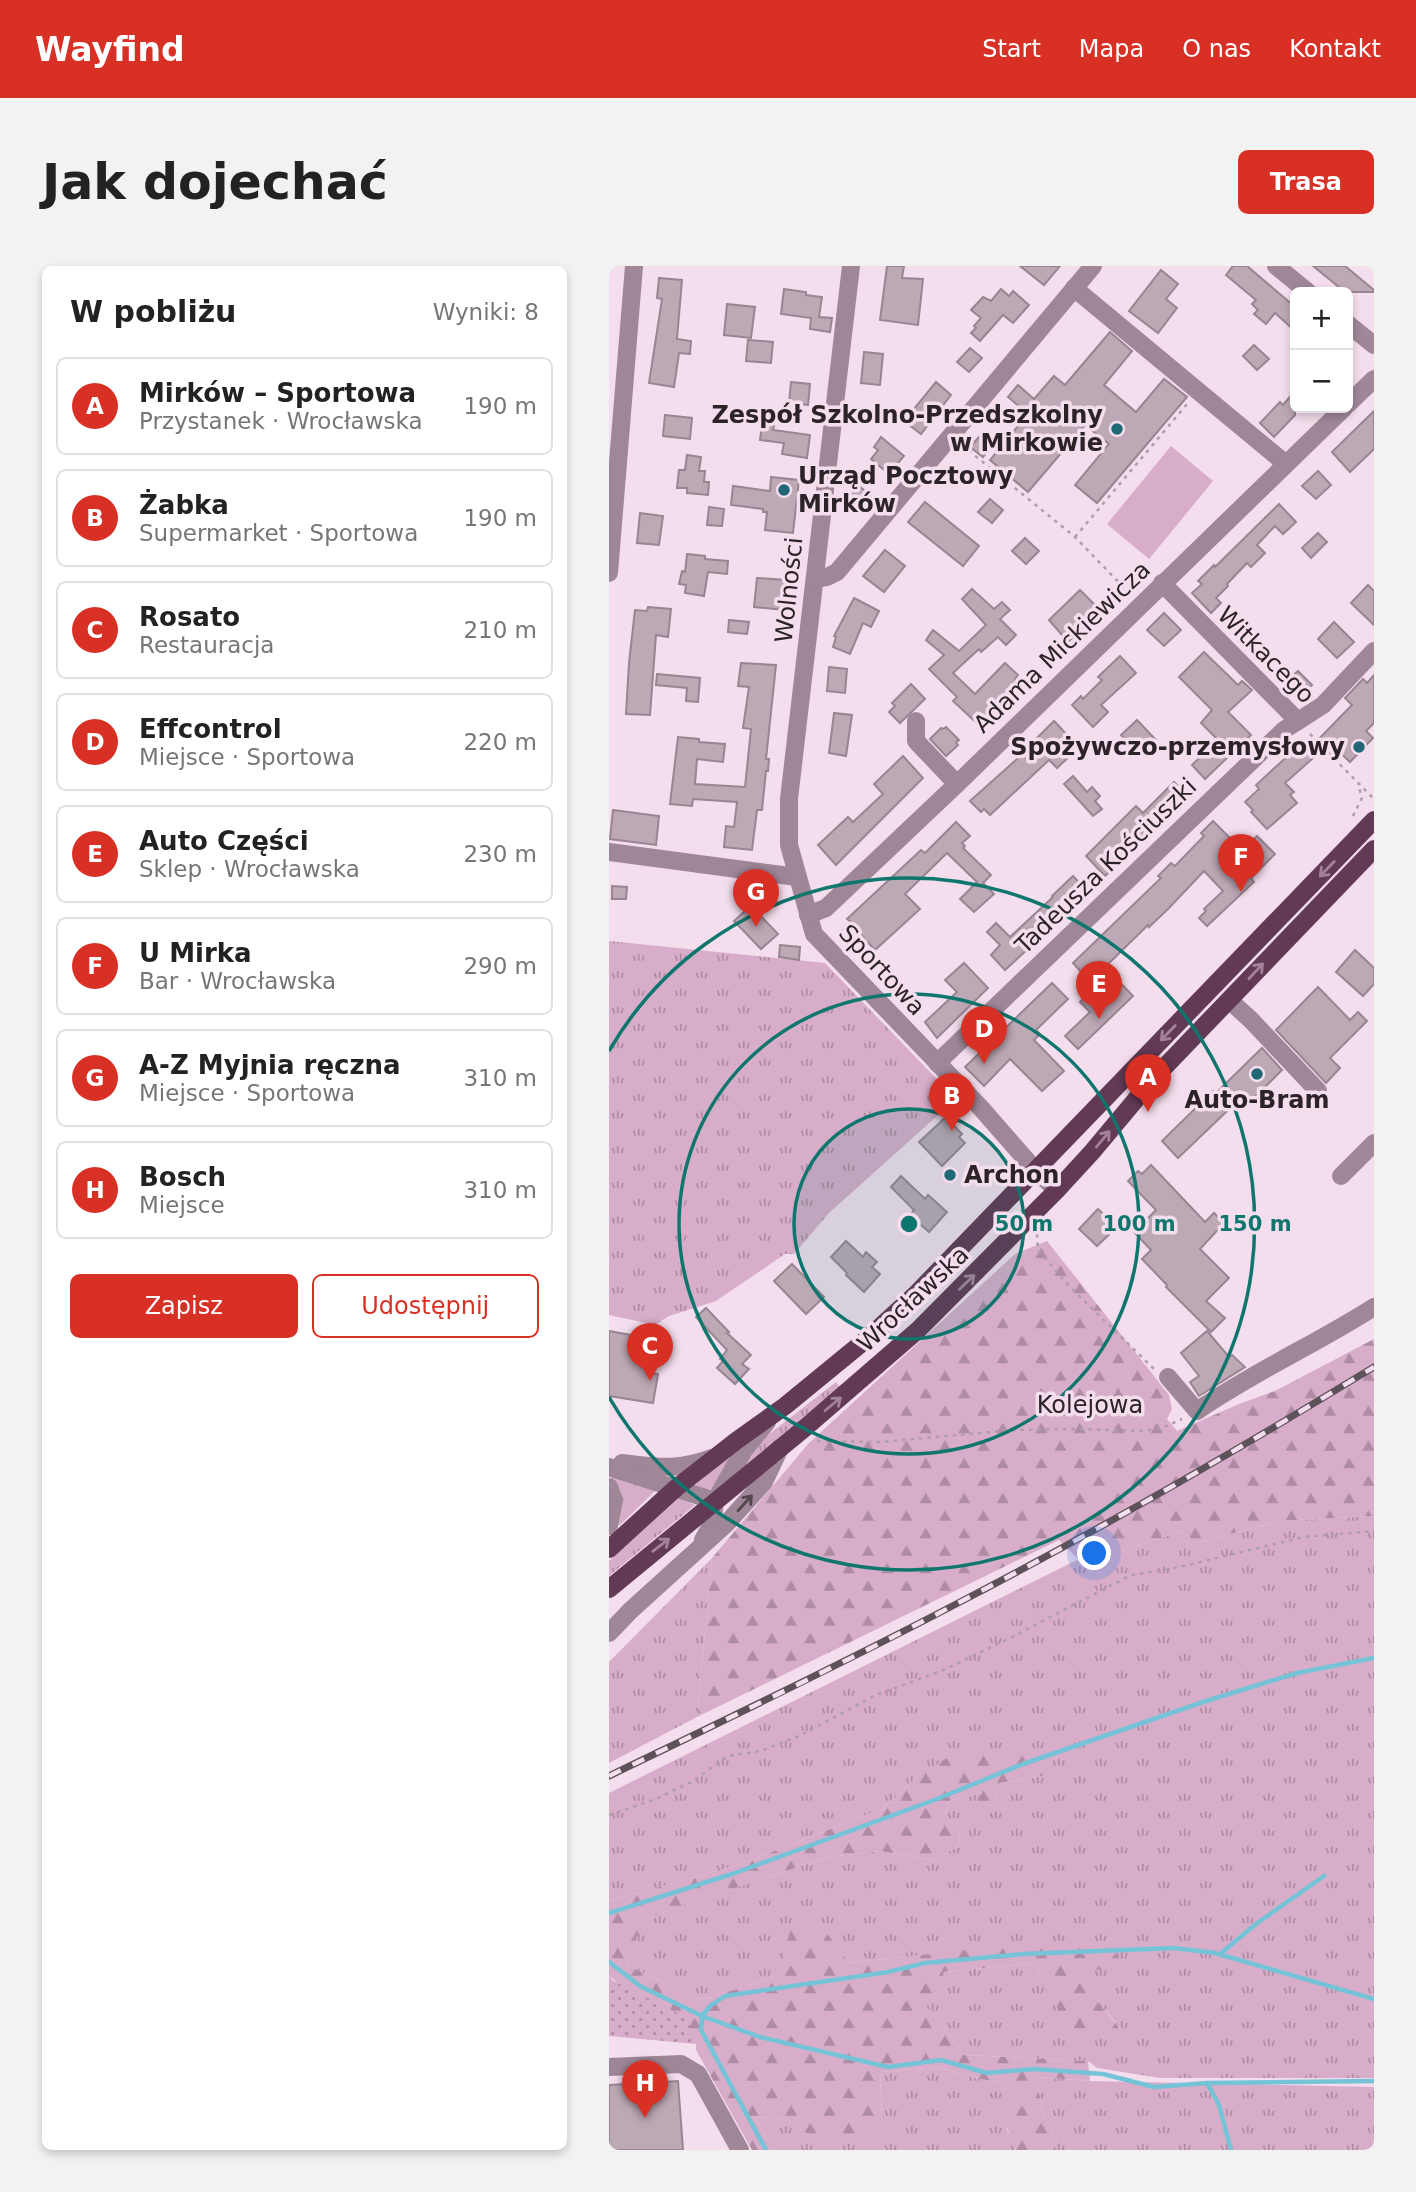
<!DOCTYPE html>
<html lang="pl">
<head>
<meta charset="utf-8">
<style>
	body { margin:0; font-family:"DejaVu Sans",sans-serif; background:#f2f2f2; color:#222 }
	.controls { position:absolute; right:21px; top:21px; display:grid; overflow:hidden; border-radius:10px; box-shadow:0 4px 10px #0003 }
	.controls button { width:63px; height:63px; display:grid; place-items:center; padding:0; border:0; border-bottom:2px solid #e0e0e0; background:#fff; color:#222; font:35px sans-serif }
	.you { position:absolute; left:486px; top:1288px; width:24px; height:24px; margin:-18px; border:5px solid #fff; border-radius:50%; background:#1a73e8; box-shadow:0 0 0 10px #1a73e833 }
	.badge { display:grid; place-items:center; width:46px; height:46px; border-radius:50%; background:#d93025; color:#fff; font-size:23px; font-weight:700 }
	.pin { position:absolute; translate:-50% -58px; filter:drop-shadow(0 2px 4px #0008) }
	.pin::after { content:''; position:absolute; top:37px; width:24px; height:21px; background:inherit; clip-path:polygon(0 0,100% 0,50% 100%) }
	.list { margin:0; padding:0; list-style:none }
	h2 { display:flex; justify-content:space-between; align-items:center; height:91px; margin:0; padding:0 28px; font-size:30px }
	h2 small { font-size:23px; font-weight:400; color:#767676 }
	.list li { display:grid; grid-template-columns:46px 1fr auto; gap:21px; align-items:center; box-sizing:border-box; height:98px; margin:0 14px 14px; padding:0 14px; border:2px solid #e0e0e0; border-radius:10px }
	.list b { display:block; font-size:26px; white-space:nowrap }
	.list p { margin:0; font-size:23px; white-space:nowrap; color:#767676 }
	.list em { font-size:23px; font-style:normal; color:#767676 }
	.actions { display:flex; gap:14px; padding:21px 28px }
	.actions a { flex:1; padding:16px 0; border:2px solid #d93025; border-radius:10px; text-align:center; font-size:24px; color:#d93025 }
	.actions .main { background:#d93025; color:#fff }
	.map { position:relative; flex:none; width:765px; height:1884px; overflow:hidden; border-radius:10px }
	header { display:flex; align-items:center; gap:42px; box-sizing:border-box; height:98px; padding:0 35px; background:#d93025; color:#fff }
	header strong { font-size:33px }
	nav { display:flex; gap:38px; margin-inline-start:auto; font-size:24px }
	.intro { display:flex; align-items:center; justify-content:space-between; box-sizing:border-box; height:168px; padding:0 42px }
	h1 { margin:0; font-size:49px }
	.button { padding:18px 32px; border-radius:10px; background:#d93025; color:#fff; font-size:24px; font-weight:700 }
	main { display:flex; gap:42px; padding:0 42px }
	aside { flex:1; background:#fff; border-radius:10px; box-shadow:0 4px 10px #0003 }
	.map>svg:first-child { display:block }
	.grass { fill:url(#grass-tufts) }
	.forest { fill:url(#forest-firs) }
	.garden { fill:url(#garden-dots) }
	.pitch { fill:#d8adca }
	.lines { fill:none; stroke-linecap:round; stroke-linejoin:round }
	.stream { stroke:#75c3d6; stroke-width:4.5 }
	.building { fill:#bda8b5; stroke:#998492; stroke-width:2 }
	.path { stroke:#af9da8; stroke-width:2.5; stroke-dasharray:3.5 5; stroke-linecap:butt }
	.minor { stroke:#9f8797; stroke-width:18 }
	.major { stroke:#633a56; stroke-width:18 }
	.rail-casing { stroke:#5d5259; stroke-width:7 }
	.rail { stroke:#f4ddec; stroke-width:4.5; stroke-dasharray:13; stroke-linecap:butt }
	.oneway { stroke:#a4839a }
	.oneway2 { stroke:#54464f }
	.ring { fill:none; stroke:#0f766e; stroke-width:3.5 }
	.poi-dot { fill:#216877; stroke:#f4ddec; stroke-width:2.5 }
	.labels { text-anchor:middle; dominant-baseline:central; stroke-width:7; stroke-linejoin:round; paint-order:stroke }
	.poi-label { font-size:24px; font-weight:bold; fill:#2b2328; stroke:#f4ddec; text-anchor:end }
	.street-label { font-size:24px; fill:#2b2328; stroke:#f4ddec }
	.centre { fill:#0f766e; stroke:#f4ddec; stroke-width:3.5 }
	.ring-label { font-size:21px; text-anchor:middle; font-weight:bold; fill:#0f766e; stroke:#f4ddec; stroke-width:7; stroke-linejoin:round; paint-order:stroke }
</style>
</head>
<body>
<header>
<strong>Wayfind</strong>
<nav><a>Start</a><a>Mapa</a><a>O nas</a><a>Kontakt</a></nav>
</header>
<div class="intro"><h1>Jak dojechać</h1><a class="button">Trasa</a></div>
<main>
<aside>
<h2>W pobliżu<small>Wyniki: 8</small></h2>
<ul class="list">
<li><span class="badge">A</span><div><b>Mirków – Sportowa</b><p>Przystanek · Wrocławska</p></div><em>190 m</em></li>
<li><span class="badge">B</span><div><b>Żabka</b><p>Supermarket · Sportowa</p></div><em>190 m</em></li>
<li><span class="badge">C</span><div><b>Rosato</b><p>Restauracja</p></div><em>210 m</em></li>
<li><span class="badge">D</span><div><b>Effcontrol</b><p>Miejsce · Sportowa</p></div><em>220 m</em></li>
<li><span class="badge">E</span><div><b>Auto Części</b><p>Sklep · Wrocławska</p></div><em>230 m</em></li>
<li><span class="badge">F</span><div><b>U Mirka</b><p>Bar · Wrocławska</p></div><em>290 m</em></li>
<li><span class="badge">G</span><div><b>A-Z Myjnia ręczna</b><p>Miejsce · Sportowa</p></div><em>310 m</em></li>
<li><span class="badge">H</span><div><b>Bosch</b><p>Miejsce</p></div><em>310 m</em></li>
</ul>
<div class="actions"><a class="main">Zapisz</a><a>Udostępnij</a></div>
</aside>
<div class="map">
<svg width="765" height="1884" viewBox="0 0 765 1884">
	<defs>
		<pattern id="grass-tufts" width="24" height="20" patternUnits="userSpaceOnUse" patternTransform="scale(1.75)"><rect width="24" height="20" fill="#d8adca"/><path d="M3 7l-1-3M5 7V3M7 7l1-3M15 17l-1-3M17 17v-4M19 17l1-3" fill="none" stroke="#af8ca4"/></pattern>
		<pattern id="forest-firs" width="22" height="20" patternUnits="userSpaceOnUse" patternTransform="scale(1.75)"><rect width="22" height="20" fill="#d8adca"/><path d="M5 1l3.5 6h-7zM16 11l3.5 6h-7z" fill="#af8ca4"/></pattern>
		<pattern id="garden-dots" width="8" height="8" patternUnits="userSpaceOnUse" patternTransform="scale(1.75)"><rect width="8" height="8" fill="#d8adca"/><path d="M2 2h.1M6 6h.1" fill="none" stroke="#af8ca4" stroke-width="1.8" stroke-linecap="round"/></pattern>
	</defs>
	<rect width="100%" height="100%" fill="#f4ddec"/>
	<g class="grass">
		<polygon points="0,675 216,697 347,833 220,947 185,988 176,988 107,1035 60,1050 46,1059 0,1049"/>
		<polygon points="227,1116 231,1121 133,1202 133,1198 155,1172"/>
		<polygon points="125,1186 108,1222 99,1224 85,1220"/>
		<path d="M1,1210L42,1222L46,1225L10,1260C10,1235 15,1234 1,1210Z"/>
		<polygon points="70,1232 86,1239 0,1310 0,1295"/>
		<polygon points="765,1250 765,1812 551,1812 488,1802 479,1795 355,1789 317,1740 334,1706 426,1697 434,1721 494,1771 512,1763 482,1727 476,1706 513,1697 294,1691 239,1697 217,1666 170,1710 92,1734 18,1699 33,1653 219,1591 271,1585 325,1594 350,1580 351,1569 337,1548 340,1535 372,1527 384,1539 390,1517 434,1510 312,1507 275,1542 132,1598 0,1635 0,1527 468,1294 482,1306 507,1286 573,1265 587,1277 670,1255"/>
		<polygon points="103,1292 88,1451 0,1497 0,1396"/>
		<polygon points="328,1801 370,1813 409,1818 398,1863 407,1884 163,1884 146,1851 177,1853 201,1870 273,1853 271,1806"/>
		<polygon points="427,1811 481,1815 765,1821 765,1884 443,1884 448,1875 435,1851"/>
	</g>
	<g class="forest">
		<polygon points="438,975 560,1129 563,1143 558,1153 568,1165 630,1138 666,1125 765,1073 765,1250 670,1255 587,1277 573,1265 507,1286 498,1304 482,1306 450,1274 88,1451 103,1292 199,1178 406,988"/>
		<path d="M371,1485L445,1491L434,1510L390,1517L384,1539L375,1554L367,1547L372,1527L340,1535L337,1548L351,1569L350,1580L325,1594L271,1585L219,1591L34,1653L18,1699L92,1734L170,1710L182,1660L217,1666L240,1697L438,1675L497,1677L513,1697L477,1707L482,1727L512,1764L494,1771L464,1764L434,1721L426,1697L334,1706L337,1723L317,1740L355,1789L479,1795L481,1815L427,1811L435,1851L448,1875L443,1884H407C392,1851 397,1850 408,1818L370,1813L328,1801L271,1806L273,1853L268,1874L201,1870L177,1853L146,1851L163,1884H143L87,1784V1778L0,1710V1635L132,1598L275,1542L312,1507L345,1488Z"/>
	</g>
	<polygon class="garden" points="0,1710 3,1714 78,1752 87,1778 0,1770"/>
	<polygon class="pitch" points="562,180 604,215 540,293 498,258"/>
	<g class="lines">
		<g class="stream">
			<polyline points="0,1647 123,1608 328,1533 414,1498 594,1436 688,1407 765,1392"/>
			<polyline points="611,1688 647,1658 715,1610"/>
			<polyline points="0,1696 31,1720 93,1750 101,1740 116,1730 279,1706 316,1697 414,1688 565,1682 606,1687 765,1733"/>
			<polyline points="598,1817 610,1839 622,1884"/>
			<polyline points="157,1884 92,1764 93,1750 151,1771 279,1801 332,1794 378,1807 425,1803 494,1808 545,1821 598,1817 765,1815"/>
		</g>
	</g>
	<g class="building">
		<polygon points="278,0 295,0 293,12 314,13 309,59 271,54"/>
		<polygon points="411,0 451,0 435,19"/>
		<polygon points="624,0 638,0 686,41 686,65 666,47 657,58 645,48 649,44 643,38 647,34 617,9"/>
		<polygon points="704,0 736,0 765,24 765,26 736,26"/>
		<polygon points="552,4 569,18 557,33 568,42 549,67 520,45"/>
		<polygon points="50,12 73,14 68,73 82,75 81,88 70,87 65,121 40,117 53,33 48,32"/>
		<polygon points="175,23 197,26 197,29 213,31 210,51 223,52 221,66 201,63 202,52 172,48"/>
		<polygon points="392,23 400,30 404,25 420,39 404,57 394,49 371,75 362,67 367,62 365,60 372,52 362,44 374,31 382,35"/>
		<polygon points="118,38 146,41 142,72 115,69"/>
		<polygon points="501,66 523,85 495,119 527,146 555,113 578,131 488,237 466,219 500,178 476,159 419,226 381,194 419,148 399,131 409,119 425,133 445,110 456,119"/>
		<polygon points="139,74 164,76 162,97 137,95"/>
		<polygon points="645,79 660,93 648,104 634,90"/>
		<polygon points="361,82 373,92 360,106 348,96"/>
		<polygon points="255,86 274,88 271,119 252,117"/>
		<polygon points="182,116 201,118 199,139 180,137"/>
		<polygon points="327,116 342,129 312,168 295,155"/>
		<polygon points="686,125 686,149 665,171 651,157 671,136 674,139"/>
		<polygon points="765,145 765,183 741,206 723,186"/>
		<polygon points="56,149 83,152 81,173 54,170"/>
		<polygon points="153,159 165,160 164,164 201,169 198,192 173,188 175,177 151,174"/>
		<polygon points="272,171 295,190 280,208 262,193 269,184 265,181"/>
		<polygon points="370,171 382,181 374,191 361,181"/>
		<polygon points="78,189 92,191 90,205 96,205 95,216 100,216 99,229 78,227 78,222 68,222 70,204 76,204"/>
		<polygon points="709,205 722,219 707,233 693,220"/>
		<polygon points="162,211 190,214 184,267 156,264 158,246 154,246 154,243 122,239 124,220 161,225"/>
		<polygon points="247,218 265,231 253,248 235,235"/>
		<polygon points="381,233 394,244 383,257 369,246"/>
		<polygon points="316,236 370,280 354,300 299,256"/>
		<polygon points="670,238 687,256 674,268 666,260 648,279 656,287 642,301 638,297 618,318 619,320 607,332 612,337 602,347 583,327 593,318 589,315 605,299 606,301"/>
		<polygon points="100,241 115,243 113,260 98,259"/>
		<polygon points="31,247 54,250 50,279 28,277"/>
		<polygon points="709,267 718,276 702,292 693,282"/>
		<polygon points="416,272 430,285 417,298 403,285"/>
		<polygon points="276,284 296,300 275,326 254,310"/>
		<polygon points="78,288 96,290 96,293 119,295 118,308 99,306 95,330 76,327 77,319 70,318 73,305 76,306"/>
		<polygon points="148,312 178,314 175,344 145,341"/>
		<polygon points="759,319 765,325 765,359 742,337"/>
		<polygon points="363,323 385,343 393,336 401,344 391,353 407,369 397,379 389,371 372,386 370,383 344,407 366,428 396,397 409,409 406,413 414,420 401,433 399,430 371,460 344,435 348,431 320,403 335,389 317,374 324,364 350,385 377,359 353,333"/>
		<polygon points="471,324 491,344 459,376 440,354"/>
		<polygon points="245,332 270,345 262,361 254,357 241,388 224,381 227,371 225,370"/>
		<polygon points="39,341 62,343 59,371 47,369 41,449 17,448 20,397 26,344 38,345"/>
		<polygon points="555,347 572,364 555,380 538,364"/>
		<polygon points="120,354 140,356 138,368 119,366"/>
		<polygon points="725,356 745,376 728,392 709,373"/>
		<polygon points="595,386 629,419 633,415 643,424 619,446 642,469 596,513 583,499 609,474 592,457 603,444 570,411"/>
		<polygon points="511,390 527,407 492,439 499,446 484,461 463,439 472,430 474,433 493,414 489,411"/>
		<polygon points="132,397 167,399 160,465 157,493 160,493 159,505 157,505 153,544 148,544 143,584 115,581 117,560 125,561 128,536 84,533 83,540 61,538 69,471 90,473 90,476 116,478 114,496 88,493 86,518 136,521 142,463 134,462 140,421 129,420"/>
		<polygon points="220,401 238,403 236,427 218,425"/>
		<polygon points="689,405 703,419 690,431 676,417"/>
		<polygon points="48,408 91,412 89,436 77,435 78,422 47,419"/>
		<polygon points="765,409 765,457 757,465 764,472 741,496 721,477 676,517 685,526 681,529 688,537 658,563 642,546 644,544 636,536 650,523 647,519 695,475 701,482 743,439 736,432 754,413 758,417"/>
		<polygon points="302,418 316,433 291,457 280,446 286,440 283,437"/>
		<polygon points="225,447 243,449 237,490 220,487"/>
		<polygon points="528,454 547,474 535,486 527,477 523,481 512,469"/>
		<polygon points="445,455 464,475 458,481 464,487 448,502 440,494 381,549 375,543 372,546 361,535 427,476 426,474"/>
		<polygon points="337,461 350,474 347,476 349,479 337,490 321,473 332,462 334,463"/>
		<polygon points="294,490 314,512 227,599 209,579 239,551 244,556 274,528 265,518"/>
		<polygon points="464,510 478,526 483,521 491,530 486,535 493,543 484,550 455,518"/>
		<polygon points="565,516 579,530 529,578 528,576 503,600 505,602 496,610 477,590 527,540 534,547"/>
		<polygon points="4,544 50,550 47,579 1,573"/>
		<polygon points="604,555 634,585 648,570 666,588 642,612 645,616 598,660 590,652 597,645 595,643 614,625 595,605 559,643 540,661 539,659 496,701 524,730 469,783 456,770 481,746 471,736 486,721 464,697 552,612 549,610 562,597 566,600 595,570 592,567"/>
		<polygon points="347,556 361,570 353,577 356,580 354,582 382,609 374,617 385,628 365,646 351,633 368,616 338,587 296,628 311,643 266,684 252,669 243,678 232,666 242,656 238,653 312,584 316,587"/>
		<polygon points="464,610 480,627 396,704 382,689 391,679 378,666 387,657 401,671 444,631 443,630"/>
		<polygon points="3,620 18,621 17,633 3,633"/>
		<polygon points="138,643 145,643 169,668 152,683 125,655"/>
		<polygon points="171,679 191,681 190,694 170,691"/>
		<polygon points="746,684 765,702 765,718 754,730 727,706"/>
		<polygon points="355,697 379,722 328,772 316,756 348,726 336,714"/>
		<polygon points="443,717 459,733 427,764 431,768 425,774 455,805 433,825 401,793 375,820 356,801"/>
		<polygon points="709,721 741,754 749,746 758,755 721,792 731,802 717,817 667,764"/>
		<polygon points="653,782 673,804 643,834 637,827 569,892 553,875 604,825 607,827"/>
		<polygon points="337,851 353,868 350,871 356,877 333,900 310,876"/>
		<polygon points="542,899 596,956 605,947 615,957 591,983 620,1012 597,1035 616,1052 602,1066 557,1021 558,1019 533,993 542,984 525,966 547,944 519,915 529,905 533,908"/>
		<polygon points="292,910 316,933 319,929 338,946 320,966 301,949 305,944 282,921"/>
		<polygon points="489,943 508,961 488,980 470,963"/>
		<polygon points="237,975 254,991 257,986 268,996 263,1001 271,1008 255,1026 237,1009 238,1007 222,991"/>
		<polygon points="183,998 215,1031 197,1048 165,1015"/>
		<polygon points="97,1042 120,1066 118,1067 142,1089 133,1098 140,1103 126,1118 108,1102 114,1095 111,1093 118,1084 87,1051"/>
		<polygon points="0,1065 39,1072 38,1081 46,1082 42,1107 49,1108 44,1137 0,1130"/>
		<polygon points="598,1065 620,1091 623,1089 636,1101 590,1130 581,1116 590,1110 572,1087"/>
		<polygon points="69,1815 74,1884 0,1884 0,1819"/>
	</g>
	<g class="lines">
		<g class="path">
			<polyline points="353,179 466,271 521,328"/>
			<polyline points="466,271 579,137"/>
			<polyline points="701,468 765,533"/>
			<polyline points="744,550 753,532 749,518"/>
			<polyline points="428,968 429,984 460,1020 545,1103"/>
			<polyline points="208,1175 273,1176 403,1164 469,1163 535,1165 553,1162 573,1153"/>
			<polyline points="0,1549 47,1533 84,1515 119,1490 152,1485 190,1470 267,1429 337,1403 403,1371 522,1309 562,1303 695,1271 765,1265"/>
		</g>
		<g class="minor">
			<polyline points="242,0 180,533 180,579 205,668 371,841 427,905 448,924"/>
			<polyline points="667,0 699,26"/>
			<polyline points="465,22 677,198"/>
			<polyline points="739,58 765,79"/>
			<polyline points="739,138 765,113"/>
			<polyline points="0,307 25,0"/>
			<polyline points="207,313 218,311 228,306 484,0"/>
			<polyline points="553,317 689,455"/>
			<polyline points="307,455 307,475 348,518"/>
			<polyline points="0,586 188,611"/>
			<polyline points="199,649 217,642 348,518 735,142"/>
			<polyline points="620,734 642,754 709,825"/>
			<polyline points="328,797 675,464 714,439 765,385"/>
			<polyline points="732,910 765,877"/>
			<path d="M559,1111L588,1145C644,1106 707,1078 765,1041"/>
			<path d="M13,1197C49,1201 67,1205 103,1192"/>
			<polyline points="0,1201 106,1235"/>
			<polyline points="0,1221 5,1234 0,1260"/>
			<polyline points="94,1274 103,1258 106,1235 135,1184 158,1156"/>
			<polyline points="0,1367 21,1345 118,1257 155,1216 171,1182"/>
			<polyline points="0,1801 72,1798 89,1808 131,1884"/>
		</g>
		<g class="major">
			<polyline points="0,1283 67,1222 127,1175 176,1140 259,1072 306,1029 765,554"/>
			<polyline points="0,1323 197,1161 309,1064 448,924 483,886 544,813 765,583"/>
		</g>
		<defs>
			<path id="rail" d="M0,1510C118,1453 235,1397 351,1336C492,1263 629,1184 765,1101"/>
		</defs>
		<use href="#rail" class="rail-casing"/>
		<use href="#rail" class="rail"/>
	</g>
	<defs><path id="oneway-shaft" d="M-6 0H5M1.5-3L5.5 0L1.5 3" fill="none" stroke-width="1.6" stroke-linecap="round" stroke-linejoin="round" transform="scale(1.75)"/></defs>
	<g class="oneway">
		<use href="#oneway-shaft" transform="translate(718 603) rotate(134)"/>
		<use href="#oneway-shaft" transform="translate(647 705) rotate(-47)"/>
		<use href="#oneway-shaft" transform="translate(559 767) rotate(134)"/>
		<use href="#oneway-shaft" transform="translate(494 873) rotate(-50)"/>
		<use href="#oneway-shaft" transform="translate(358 1016) rotate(-44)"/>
		<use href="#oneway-shaft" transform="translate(224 1138) rotate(-40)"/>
		<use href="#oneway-shaft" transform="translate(52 1279) rotate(-38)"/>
	</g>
	<use class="oneway2" href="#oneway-shaft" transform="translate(136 1237) rotate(-48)"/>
	<circle cx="300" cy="958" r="115" fill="#0f766e" fill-opacity=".12"/>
	<g class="ring">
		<circle cx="300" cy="958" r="115"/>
		<circle cx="300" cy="958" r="230"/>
		<path d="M0 785A346 346 0 1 1 0 1131"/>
	</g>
	<g class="poi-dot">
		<circle cx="508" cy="163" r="7"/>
		<circle cx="175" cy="224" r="7"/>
		<circle cx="750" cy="481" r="7"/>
		<circle cx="648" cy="808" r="7"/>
		<circle cx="341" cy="909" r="7"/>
	</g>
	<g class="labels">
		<g class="poi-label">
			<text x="494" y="149">Zespół Szkolno-Przedszkolny<tspan x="494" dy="28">w Mirkowie</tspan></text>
			<text x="189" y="210" text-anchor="start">Urząd Pocztowy<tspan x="189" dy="28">Mirków</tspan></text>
			<text x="736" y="481">Spożywczo-przemysłowy</text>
			<text x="648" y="834" text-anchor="middle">Auto-Bram</text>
			<text x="355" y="909" text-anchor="start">Archon</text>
		</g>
		<g class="street-label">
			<text transform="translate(180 324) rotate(-84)">Wolności</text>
			<text transform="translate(453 381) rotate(-44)">Adama Mickiewicza</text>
			<text transform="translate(657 389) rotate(45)">Witkacego</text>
			<text transform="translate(497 600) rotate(-44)">Tadeusza Kościuszki</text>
			<text transform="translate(273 704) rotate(47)">Sportowa</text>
			<text transform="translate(304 1033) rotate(-43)">Wrocławska</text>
			<text x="481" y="1139">Kolejowa</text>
		</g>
	</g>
	<circle cx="300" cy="958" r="10" class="centre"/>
	<g class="ring-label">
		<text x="415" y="965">50 m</text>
		<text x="530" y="965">100 m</text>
		<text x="646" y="965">150 m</text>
	</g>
</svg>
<div class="controls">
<button>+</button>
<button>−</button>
</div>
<div class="you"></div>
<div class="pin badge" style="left:539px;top:846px">A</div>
<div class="pin badge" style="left:343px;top:865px">B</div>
<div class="pin badge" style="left:41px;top:1115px">C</div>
<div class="pin badge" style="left:375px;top:798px">D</div>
<div class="pin badge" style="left:490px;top:753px">E</div>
<div class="pin badge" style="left:632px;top:626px">F</div>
<div class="pin badge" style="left:147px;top:661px">G</div>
<div class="pin badge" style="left:36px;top:1852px">H</div>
</div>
</main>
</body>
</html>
